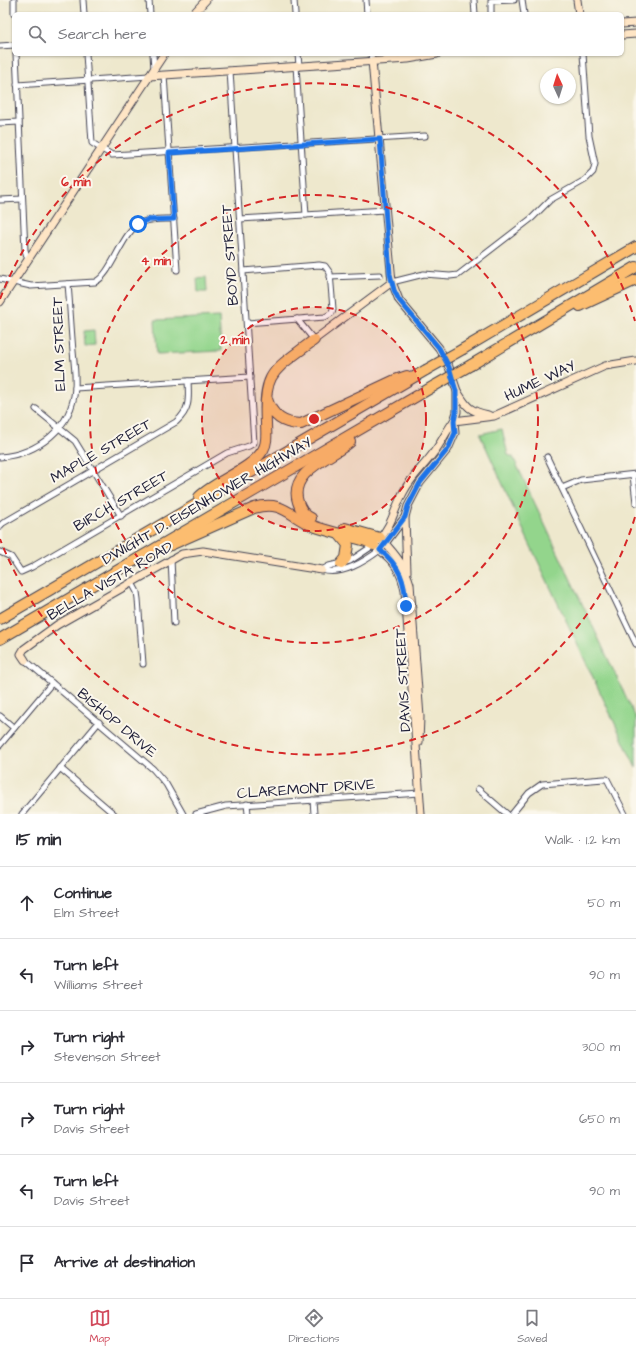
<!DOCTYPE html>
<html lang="en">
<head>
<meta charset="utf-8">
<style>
	body { margin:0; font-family:"Architects Daughter",sans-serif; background:#f7f7f7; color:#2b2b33 }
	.compass { position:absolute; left:540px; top:68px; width:36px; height:36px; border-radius:50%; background:#fff; box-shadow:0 1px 3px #0004; rotate:356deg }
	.stop { position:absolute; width:12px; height:12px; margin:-9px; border:3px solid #1a73e8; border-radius:50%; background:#fff }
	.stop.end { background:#1a73e8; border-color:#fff; box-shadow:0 1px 4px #0008 }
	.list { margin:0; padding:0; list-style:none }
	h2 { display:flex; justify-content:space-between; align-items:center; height:52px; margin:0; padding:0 16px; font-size:17px }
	h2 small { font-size:13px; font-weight:400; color:#7c7c81 }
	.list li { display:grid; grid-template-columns:26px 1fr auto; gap:12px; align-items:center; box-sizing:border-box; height:72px; padding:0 16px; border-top:1px solid #e1e1e2 }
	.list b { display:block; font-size:15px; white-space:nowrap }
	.list p { margin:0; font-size:13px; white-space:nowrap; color:#7c7c81 }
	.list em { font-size:13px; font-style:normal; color:#7c7c81 }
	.icon { flex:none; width:22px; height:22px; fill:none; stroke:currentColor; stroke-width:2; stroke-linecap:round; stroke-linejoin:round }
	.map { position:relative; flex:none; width:636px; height:814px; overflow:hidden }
	.search { position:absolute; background:#fff; box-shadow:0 1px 3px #0004; left:12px; right:12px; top:12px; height:44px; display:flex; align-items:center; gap:10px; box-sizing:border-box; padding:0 14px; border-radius:6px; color:#7c7c81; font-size:15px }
	.sheet { height:484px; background:#fff }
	nav { display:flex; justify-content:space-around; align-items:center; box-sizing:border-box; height:56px; border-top:1px solid #e1e1e2; background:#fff; font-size:11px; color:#7c7c81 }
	nav a { display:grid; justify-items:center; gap:2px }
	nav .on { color:#d1495b }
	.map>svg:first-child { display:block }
	.green { fill:#93d58c; stroke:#5a7c64 }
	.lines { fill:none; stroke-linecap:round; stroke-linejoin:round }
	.street-casing { stroke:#414051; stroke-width:7 }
	.secondary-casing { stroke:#414051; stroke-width:9 }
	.highway-casing { stroke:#414051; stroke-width:12 }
	.street { stroke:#fff; stroke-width:5 }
	.secondary { stroke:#fee5c5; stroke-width:7 }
	.highway { stroke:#fcbd6f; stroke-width:10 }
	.highway-bridge-casing { stroke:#414051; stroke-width:12; stroke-linecap:butt }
	.highway-bridge { stroke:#fcbd6f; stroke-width:10 }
	.route { stroke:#1a73e8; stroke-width:5 }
	.ring { fill:none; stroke:#d62828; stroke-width:2; stroke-dasharray:7 5 }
	.labels { text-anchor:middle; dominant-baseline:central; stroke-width:4; stroke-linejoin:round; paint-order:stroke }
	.street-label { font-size:15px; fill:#22223b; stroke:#fbf7ec }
	.centre { fill:#d62828; stroke:#fbf7ec; stroke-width:2 }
	.ring-label { font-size:12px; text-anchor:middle; font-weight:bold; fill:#d62828; stroke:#fbf7ec; stroke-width:4; stroke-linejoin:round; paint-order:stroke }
</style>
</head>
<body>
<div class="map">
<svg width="636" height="814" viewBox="0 0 636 814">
	<rect width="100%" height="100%" fill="#fbf7ec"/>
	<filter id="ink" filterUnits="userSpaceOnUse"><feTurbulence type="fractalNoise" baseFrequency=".025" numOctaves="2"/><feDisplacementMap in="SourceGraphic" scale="8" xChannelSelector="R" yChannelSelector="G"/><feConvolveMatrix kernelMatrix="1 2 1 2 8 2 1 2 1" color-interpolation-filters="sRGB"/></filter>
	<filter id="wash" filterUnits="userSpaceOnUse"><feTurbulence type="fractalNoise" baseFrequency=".012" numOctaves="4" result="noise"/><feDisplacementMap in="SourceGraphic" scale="16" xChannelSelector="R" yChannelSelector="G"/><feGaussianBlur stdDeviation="0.9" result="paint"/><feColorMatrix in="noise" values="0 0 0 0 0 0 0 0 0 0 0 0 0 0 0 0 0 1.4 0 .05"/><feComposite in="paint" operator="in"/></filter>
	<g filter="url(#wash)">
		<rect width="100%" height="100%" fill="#eee8cd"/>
		<g class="green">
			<polygon points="206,277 207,292 198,292 197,278"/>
			<polygon points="219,317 221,351 157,354 155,320"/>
			<polygon points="94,330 95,345 85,346 84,331"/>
			<polygon points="502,429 508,455 513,457 636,718 636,768 526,536 480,434"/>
		</g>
	</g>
	<g filter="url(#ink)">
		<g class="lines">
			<defs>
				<g id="street">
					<polyline points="14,0 14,14"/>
					<polyline points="83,0 84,14"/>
					<polyline points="149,0 150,14"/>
					<polyline points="294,0 295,14"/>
					<polyline points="366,0 367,14"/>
					<polyline points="474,0 475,14"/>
					<polyline points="522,0 524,14"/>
					<polyline points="491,14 491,1 514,0"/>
					<polyline points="0,46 14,45"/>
					<polyline points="16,54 25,250 28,260"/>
					<polyline points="86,54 92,143 112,155 425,136"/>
					<polyline points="153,54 154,69"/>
					<polyline points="298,54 299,66"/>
					<polyline points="371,54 372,61"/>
					<polyline points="296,66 306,215"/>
					<polyline points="164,75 177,270"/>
					<polyline points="17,85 149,76"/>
					<polyline points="0,123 19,122"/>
					<polyline points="0,200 22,199"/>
					<polyline points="240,219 385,210"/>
					<polyline points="243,271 319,265 325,266 330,273 333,309 332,313 325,317 247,323"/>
					<polyline points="330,277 380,275"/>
					<path d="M0,279L31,286L95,282C113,274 122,229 143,222C152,218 164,219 174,219"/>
					<polyline points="392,282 424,274 450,276 458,275 532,218 550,200 585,180 593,172 595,164 589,136 583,54"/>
					<polyline points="297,319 314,340"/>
					<polyline points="75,388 250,377"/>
					<polyline points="36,409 75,441 121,516"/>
					<path d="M0,457C38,454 72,428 75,388C76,376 74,363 73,351C71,329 70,306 68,284"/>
					<polyline points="547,457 636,644"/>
					<polyline points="633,475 636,503"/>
					<polyline points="562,488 581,480 636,474"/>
					<path d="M0,526L3,523L176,422C190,410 189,399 188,381"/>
					<polyline points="0,552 11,557 21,572 32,567 227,453 249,446 254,443 230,71"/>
					<polyline points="171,559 174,623"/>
					<path d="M322,570C342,576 364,562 380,550"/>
					<polyline points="322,570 329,566 350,561 374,545"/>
					<polyline points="131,581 137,592 138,599 143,664"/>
					<polyline points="25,660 153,769 166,784 183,814"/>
					<polyline points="0,716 14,728"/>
					<polyline points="0,745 52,683"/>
					<polyline points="60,768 114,814"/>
					<polyline points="478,789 507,814"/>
					<polyline points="313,800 314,814"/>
					<polyline points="247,804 248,814"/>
					<polyline points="22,814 99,722"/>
					<polyline points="196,814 226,806 420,793"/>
					<polyline points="512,814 529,793 542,784 604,779 607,779 625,814"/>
				</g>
				<g id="secondary">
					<polyline points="577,0 579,14"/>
					<polyline points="193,14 206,0"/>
					<polyline points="622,24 636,23"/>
					<polyline points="622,35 636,34"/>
					<polyline points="372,61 392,282 399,300 439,348 449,367 457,391 457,412 454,421 455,433 448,449 420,483 408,506 405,517 380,550"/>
					<polyline points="149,76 408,59 437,54"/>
					<polyline points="0,302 164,54"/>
					<polyline points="314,340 392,282"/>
					<path d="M457,391C467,407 469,411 488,415"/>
					<polyline points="454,421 494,416 605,366 636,361"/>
					<polyline points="405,518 407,572"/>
					<path d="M378,541C393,524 394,509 404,491C412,476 424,466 434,452C442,442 446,431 454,421"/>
					<path d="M383,541C395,554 405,566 410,584L420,717L419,742"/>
					<path d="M377,548C394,561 401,570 405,591L421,814"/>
					<polyline points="25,660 21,654 24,649 57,625 182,554 203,551 322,570"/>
				</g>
				<g id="highway">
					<polyline points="580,306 636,280"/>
					<polyline points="463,349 636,247"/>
					<polyline points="471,365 636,267"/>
					<path d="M267,399C272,416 284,424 301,424L395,380L407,376"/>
					<path d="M199,497C215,481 252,469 263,450C268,442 266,432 266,423C263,370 274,371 314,340"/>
					<path d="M311,518C304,515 300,509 298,502C288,471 332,458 350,442"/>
					<polyline points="345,528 380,538"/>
					<polyline points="339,534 348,545 346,558 341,564"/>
					<path d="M166,547L254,508C283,500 289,516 313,526C330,532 349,536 366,541L374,545"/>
					<polyline points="0,619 426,370"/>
					<polyline points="0,639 434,386"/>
				</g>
			</defs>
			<use href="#street" class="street-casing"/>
			<use href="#secondary" class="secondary-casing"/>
			<use href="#highway" class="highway-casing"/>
			<use href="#street" class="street"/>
			<use href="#secondary" class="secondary"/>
			<use href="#highway" class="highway"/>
			<defs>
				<g id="highway-bridge">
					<polyline points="426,370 463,349"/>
					<polyline points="434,386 471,365"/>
				</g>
			</defs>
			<use href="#highway-bridge" class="highway-bridge-casing"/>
			<use href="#highway-bridge" class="highway-bridge"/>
		</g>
	</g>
	<g class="lines" filter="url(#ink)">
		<path class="route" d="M138,224L147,220L174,219L169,153L380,139L390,274L394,290L399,300L439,348L449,367L456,391V412L454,421L455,433L448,449L420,483L408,506L405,517L380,550C400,566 405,581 406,606"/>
	</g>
	<circle cx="314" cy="419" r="112" fill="#d62828" fill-opacity=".12"/>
	<g class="ring">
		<circle cx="314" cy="419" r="112"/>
		<circle cx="314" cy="419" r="224"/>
		<path d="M635 517A336 336 0 0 1 0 539M0 299A336 336 0 0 1 635 321"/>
	</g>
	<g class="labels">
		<g class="street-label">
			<text transform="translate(230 255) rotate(-94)">BOYD STREET</text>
			<text transform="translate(59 344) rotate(-92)">ELM STREET</text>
			<text transform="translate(540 381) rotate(-25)">HUME WAY</text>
			<text transform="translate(101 451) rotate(-30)">MAPLE STREET</text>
			<text transform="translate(121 501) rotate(-30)">BIRCH STREET</text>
			<text transform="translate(207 501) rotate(-30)">DWIGHT D. EISENHOWER HIGHWAY</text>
			<text transform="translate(110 581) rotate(-30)">BELLA VISTA ROAD</text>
			<text transform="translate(403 680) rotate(-93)">DAVIS STREET</text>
			<text transform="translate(117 723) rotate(40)">BISHOP DRIVE</text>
			<text transform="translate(306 789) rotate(-4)">CLAREMONT DRIVE</text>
		</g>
	</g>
	<circle cx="314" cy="419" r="6" class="centre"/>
	<g class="ring-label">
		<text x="76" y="186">6 min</text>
		<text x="156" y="265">4 min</text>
		<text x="235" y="344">2 min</text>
	</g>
</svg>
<svg class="compass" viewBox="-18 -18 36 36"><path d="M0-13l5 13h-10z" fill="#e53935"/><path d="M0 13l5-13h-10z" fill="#7c7c81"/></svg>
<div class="stop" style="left:138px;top:224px"></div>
<div class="stop end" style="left:406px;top:606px"></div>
<div class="search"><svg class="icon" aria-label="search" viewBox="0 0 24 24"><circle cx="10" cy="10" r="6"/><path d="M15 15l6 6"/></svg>Search here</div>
</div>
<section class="sheet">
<h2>15 min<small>Walk · 1.2 km</small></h2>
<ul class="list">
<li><svg class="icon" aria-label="ahead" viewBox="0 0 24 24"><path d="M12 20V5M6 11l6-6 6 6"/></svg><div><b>Continue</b><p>Elm Street</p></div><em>50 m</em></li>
<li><svg class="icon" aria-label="left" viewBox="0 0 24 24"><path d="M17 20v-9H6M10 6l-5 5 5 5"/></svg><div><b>Turn left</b><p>Williams Street</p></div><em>90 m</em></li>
<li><svg class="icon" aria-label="right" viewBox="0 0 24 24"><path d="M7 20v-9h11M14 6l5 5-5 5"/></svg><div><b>Turn right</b><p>Stevenson Street</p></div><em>300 m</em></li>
<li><svg class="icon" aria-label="right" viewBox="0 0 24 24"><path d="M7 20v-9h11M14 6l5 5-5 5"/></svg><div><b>Turn right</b><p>Davis Street</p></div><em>650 m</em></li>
<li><svg class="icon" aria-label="left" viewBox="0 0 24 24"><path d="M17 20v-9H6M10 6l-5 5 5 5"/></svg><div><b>Turn left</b><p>Davis Street</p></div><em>90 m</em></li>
<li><svg class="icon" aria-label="arrive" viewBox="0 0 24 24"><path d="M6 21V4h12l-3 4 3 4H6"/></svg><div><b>Arrive at destination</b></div></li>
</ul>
</section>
<nav>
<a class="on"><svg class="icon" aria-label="map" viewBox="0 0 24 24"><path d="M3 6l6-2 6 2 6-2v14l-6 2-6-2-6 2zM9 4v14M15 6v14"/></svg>Map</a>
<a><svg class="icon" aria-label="directions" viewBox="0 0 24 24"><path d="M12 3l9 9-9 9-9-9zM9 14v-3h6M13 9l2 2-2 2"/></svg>Directions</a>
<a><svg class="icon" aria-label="saved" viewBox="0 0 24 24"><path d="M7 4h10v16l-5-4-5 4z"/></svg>Saved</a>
</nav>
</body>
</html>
